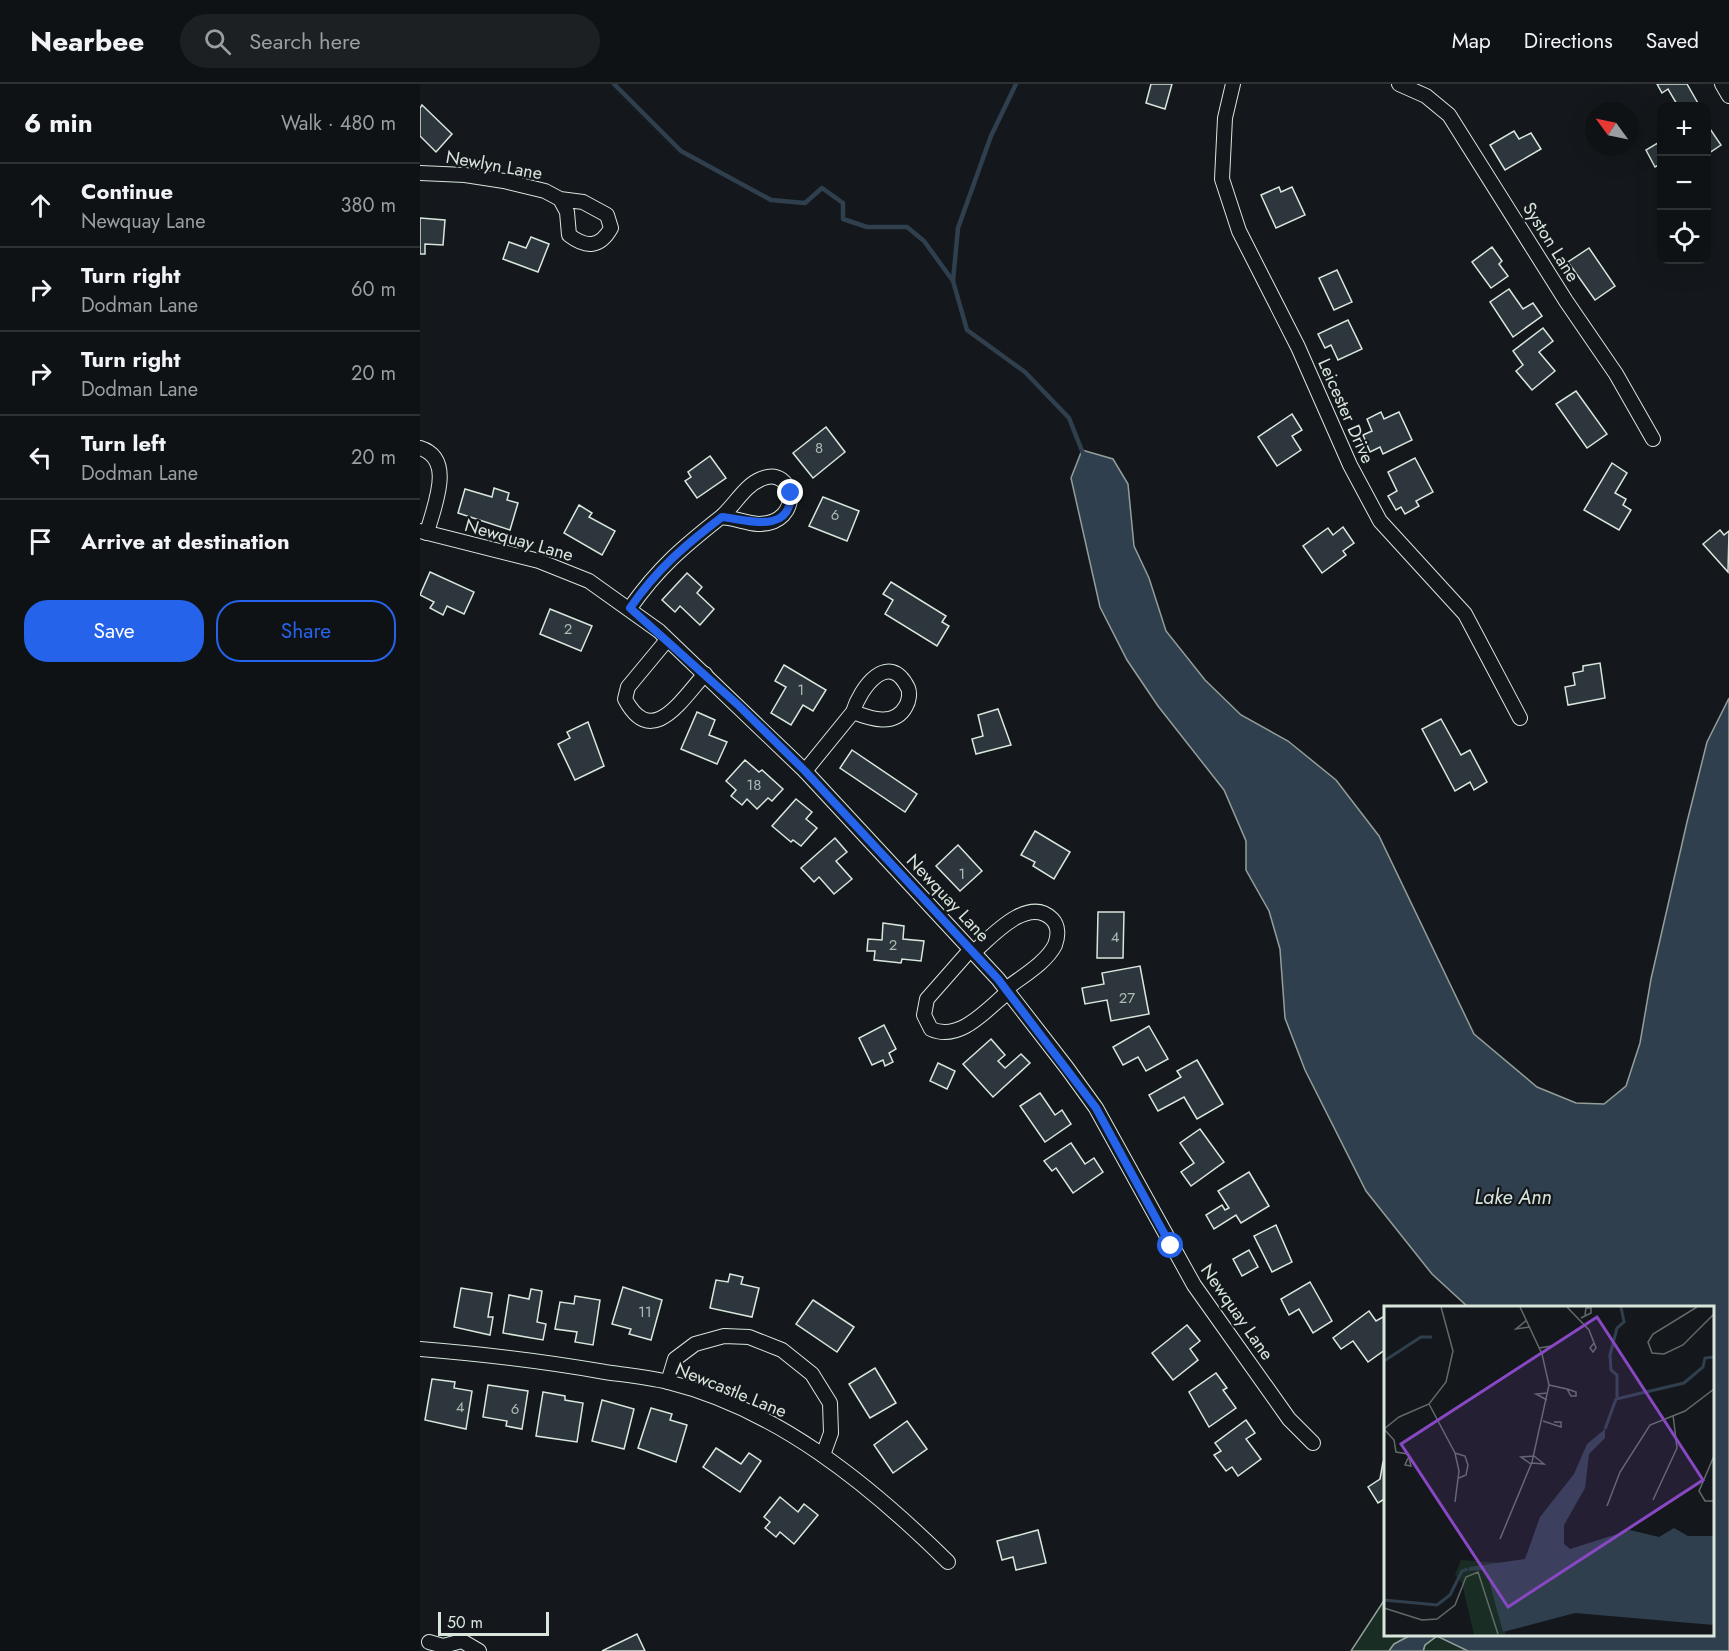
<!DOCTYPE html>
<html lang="en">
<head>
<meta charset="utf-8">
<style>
	body { margin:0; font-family:Jost,sans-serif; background:#1d2022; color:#f1f3f6 }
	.controls { position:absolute; right:18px; top:18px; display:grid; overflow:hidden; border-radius:12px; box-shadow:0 6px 24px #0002 }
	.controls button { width:54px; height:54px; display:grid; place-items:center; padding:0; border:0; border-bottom:2px solid #2f3234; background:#0f1215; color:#f1f3f6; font:30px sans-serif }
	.compass { position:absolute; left:1165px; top:18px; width:54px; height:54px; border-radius:50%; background:#0f1215; box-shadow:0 6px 24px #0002; rotate:303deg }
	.scale { position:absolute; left:18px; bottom:15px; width:111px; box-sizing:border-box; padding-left:6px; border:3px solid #d8e6dc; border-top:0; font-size:16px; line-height:21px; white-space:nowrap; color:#d8e6dc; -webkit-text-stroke:4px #14181c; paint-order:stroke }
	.stop { position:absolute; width:18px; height:18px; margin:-14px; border:4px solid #2563eb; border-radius:50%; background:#fff }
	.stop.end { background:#2563eb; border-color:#fff; box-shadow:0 2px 6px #0008 }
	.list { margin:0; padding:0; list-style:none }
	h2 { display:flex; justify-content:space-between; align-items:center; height:78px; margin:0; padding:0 24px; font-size:26px }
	h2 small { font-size:20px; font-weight:400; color:#9b9ea0 }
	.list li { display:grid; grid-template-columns:39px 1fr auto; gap:18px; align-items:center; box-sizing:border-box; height:84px; padding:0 24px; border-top:2px solid #2f3234 }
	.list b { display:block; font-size:22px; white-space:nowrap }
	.list p { margin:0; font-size:20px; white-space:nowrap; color:#9b9ea0 }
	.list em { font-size:20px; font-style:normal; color:#9b9ea0 }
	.actions { display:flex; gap:12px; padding:18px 24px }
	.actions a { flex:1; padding:14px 0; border:2px solid #2563eb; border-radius:24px; text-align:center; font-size:21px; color:#2563eb }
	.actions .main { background:#2563eb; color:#fff }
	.icon { flex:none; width:33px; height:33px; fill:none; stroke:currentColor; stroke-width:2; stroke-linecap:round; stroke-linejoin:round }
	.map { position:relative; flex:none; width:1309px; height:1567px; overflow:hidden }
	header { display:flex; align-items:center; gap:36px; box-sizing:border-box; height:84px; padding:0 30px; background:#0f1215; border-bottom:2px solid #2f3234 }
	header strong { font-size:28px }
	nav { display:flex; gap:33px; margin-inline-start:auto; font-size:21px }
	.search { width:420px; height:54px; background:#1d2022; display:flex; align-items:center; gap:15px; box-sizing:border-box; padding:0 21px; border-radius:33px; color:#9b9ea0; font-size:22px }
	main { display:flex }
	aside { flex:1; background:#0f1215 }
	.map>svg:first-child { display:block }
	.green { fill:#1a2d24; stroke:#939e99; stroke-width:1.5 }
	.water { fill:#2f3f4d; stroke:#939e99; stroke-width:1.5 }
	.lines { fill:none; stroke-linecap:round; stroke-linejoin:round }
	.stream { stroke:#2f3f4d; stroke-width:4.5 }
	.building { fill:#2c363c; stroke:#d8e6dc; stroke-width:1.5 }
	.minor-casing { stroke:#d8e6dc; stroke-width:16 }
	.minor { stroke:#14181c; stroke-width:14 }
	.route { stroke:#2563eb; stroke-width:8 }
	.labels { text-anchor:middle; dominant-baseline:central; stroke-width:4.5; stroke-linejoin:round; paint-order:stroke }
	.number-label { font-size:15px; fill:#adbab4 }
	.street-label { font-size:18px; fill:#d8e6dc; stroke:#14181c }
	.water-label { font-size:20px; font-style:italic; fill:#d8e6dc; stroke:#14181c }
	.inset-river { fill:none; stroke:#2f3f4d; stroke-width:3 }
	.inset-road { fill:none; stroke:#626a69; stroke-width:1.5 }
	.view { fill:#8948c3; fill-opacity:0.15; stroke:#8948c3; stroke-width:3 }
	.inset-edge { fill:none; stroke:#d8e6dc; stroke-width:3 }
</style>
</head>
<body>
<header>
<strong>Nearbee</strong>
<div class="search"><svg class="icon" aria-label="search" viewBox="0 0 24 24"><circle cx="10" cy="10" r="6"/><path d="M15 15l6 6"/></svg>Search here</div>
<nav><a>Map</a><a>Directions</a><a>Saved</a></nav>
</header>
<main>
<aside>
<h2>6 min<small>Walk · 480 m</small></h2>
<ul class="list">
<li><svg class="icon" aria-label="ahead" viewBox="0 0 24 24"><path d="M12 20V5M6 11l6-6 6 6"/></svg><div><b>Continue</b><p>Newquay Lane</p></div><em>380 m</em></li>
<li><svg class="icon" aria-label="right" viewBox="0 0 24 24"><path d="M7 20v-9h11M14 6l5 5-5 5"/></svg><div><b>Turn right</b><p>Dodman Lane</p></div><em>60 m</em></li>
<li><svg class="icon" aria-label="right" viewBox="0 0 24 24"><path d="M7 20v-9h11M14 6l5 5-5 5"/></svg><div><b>Turn right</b><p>Dodman Lane</p></div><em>20 m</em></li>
<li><svg class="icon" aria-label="left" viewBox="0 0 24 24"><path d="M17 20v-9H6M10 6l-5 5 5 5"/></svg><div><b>Turn left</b><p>Dodman Lane</p></div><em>20 m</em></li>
<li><svg class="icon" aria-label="arrive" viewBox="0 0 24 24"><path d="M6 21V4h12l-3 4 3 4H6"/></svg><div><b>Arrive at destination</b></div></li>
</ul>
<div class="actions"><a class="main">Save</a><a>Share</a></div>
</aside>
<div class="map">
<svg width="1309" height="1567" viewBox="0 0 1309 1567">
	<rect width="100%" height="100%" fill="#14181c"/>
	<g class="green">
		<polygon points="965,1515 966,1550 991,1551 974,1560 969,1567 931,1567"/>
		<polygon points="1017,1552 1021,1552 1048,1567 1003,1567 1005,1561"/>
	</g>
	<polygon class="water" points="662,366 693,375 708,400 714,462 729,494 746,547 785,596 821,631 868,657 916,696 959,752 1054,950 1117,1003 1156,1019 1184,1020 1206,1002 1220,959 1231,895 1267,738 1287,658 1309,614 1309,1567 1048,1567 1017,1552 1005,1561 1003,1567 969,1567 974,1560 991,1551 1292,1550 1292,1224 1048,1223 1012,1190 946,1107 885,986 865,934 860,865 849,827 826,786 826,757 804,706 738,622 707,576 680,523 651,394"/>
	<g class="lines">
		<g class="stream">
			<polyline points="194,0 261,67 351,116 385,119 402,104 423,119 423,135 447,143 487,143 504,157 533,197"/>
			<polyline points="596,0 571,52 538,144 533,197 547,246 605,288 649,334 664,372"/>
		</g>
	</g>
	<g class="building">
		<polygon points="731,0 752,0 745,25 726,19"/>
		<polygon points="1237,0 1267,0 1279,21 1258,22 1248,5 1242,9"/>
		<polygon points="2,21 32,50 16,68 0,52 0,24"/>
		<polygon points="1286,39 1301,61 1286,71"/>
		<polygon points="1094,47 1099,55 1111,49 1121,65 1085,86 1070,61"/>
		<polygon points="1241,57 1242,79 1235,83 1226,66"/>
		<polygon points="859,103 861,108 872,103 885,131 856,144 841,111"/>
		<polygon points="0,134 25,136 23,161 5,160 5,170 0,170"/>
		<polygon points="111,153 129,160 118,188 83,175 89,158 106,164"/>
		<polygon points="1072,163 1082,177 1079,180 1088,192 1071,204 1052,178"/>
		<polygon points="1169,164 1195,202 1175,216 1148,178"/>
		<polygon points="917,186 932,218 914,226 899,194"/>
		<polygon points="1089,205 1103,225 1113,219 1122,232 1093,253 1070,218"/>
		<polygon points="928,236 942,265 918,276 911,261 905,264 898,250"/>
		<polygon points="1123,244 1133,257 1119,268 1135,287 1112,306 1096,287 1103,281 1093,267"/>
		<polygon points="1156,307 1187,350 1167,364 1136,320"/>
		<polygon points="961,328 964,335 979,328 992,356 963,370 960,363 950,368 943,351 952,347 947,335"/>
		<polygon points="872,330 882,346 872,352 881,366 857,382 838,353"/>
		<polygon points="406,343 425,368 393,394 373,369"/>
		<polygon points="290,372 306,394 277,414 265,397 271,393 268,388"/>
		<polygon points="995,374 1013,408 996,417 999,422 985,430 981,423 976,426 968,412 977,407 968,388"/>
		<polygon points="1192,379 1207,389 1195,409 1206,415 1203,421 1211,426 1199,446 1164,426"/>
		<polygon points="74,404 89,409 87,416 98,419 90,446 38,429 45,405 72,413"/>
		<polygon points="403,413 439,427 427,457 389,442"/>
		<polygon points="159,421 172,429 169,433 195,447 182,471 144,449"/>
		<polygon points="923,443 934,459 923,467 926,471 902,489 883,462 908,444 913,451"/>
		<polygon points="1300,446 1304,451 1309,447 1308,488 1283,460"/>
		<polygon points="10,488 54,508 44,530 27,522 23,531 10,524 14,518 0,511"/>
		<polygon points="267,489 282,503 277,509 294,525 280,541 260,522 255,528 242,516"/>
		<polygon points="471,498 526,532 522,538 529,542 517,562 465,530 473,516 463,510"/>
		<polygon points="130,525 172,542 161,567 120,550"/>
		<polygon points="1180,579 1185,614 1148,621 1145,603 1155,601 1153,589 1163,587 1163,582"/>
		<polygon points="364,581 406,606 393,627 383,621 371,641 351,629 366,603 355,597"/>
		<polygon points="578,625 591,661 556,670 552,655 563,652 558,631"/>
		<polygon points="277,628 295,636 289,651 307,658 297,680 261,665"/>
		<polygon points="1021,635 1041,671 1050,666 1067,698 1054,706 1050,698 1035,707 1002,645"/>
		<polygon points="168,638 184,682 155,696 138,660 150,654 147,648"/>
		<polygon points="432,666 497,710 485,728 420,684"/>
		<polygon points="325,676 339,688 342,686 363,705 352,717 348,714 337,725 327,715 322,721 311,712 316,706 306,697"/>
		<polygon points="376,715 392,728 386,735 397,744 381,762 373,756 371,758 352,742"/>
		<polygon points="615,747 650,768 634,795 613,782 615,778 601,771"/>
		<polygon points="415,754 427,768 416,777 432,795 414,810 399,793 394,798 381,784"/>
		<polygon points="538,761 562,787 540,807 516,782"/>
		<polygon points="678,828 704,828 703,874 677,874"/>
		<polygon points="463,839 484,842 483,855 504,857 501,877 482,875 481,879 454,876 455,867 447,867 448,855 462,856"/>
		<polygon points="720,882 729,930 691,937 687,916 665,920 662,904 684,900 682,889"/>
		<polygon points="464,941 476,965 469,969 473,978 465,982 463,976 452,981 439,954"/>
		<polygon points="729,942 748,975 726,987 718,973 703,981 693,963"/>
		<polygon points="571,955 585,971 578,977 585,984 601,970 610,979 573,1013 543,980"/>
		<polygon points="777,976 803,1020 777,1035 764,1013 738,1027 729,1011 761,993 757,987"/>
		<polygon points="518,979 535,987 527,1005 510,997"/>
		<polygon points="620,1009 635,1031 642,1026 651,1040 625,1058 600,1022"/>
		<polygon points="780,1045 804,1078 771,1102 761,1088 774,1079 760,1059"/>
		<polygon points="651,1059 665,1080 674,1074 683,1088 653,1109 636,1084 632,1087 624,1077"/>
		<polygon points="829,1088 849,1122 821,1139 816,1131 794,1145 786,1131 802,1121 805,1126 809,1124 798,1107"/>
		<polygon points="856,1141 872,1178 852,1188 834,1152"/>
		<polygon points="829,1166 838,1183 822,1192 813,1175"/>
		<polygon points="310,1190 323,1193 321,1200 339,1204 332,1233 290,1224 296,1196 308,1198"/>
		<polygon points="890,1198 912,1237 893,1249 879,1225 869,1231 861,1215"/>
		<polygon points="203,1203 242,1216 231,1256 209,1250 211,1245 192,1240"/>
		<polygon points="41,1204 72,1209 68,1233 73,1233 70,1251 34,1243"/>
		<polygon points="111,1205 122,1207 117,1238 126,1240 123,1256 83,1249 89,1211 109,1215"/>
		<polygon points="155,1212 180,1216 173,1261 155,1258 157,1248 135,1245 140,1218 154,1220"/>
		<polygon points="393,1216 434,1243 417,1268 376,1240"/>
		<polygon points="949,1227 956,1237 963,1233 966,1236 966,1265 948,1278 933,1257 921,1265 913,1254"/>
		<polygon points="767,1241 780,1257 770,1265 778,1276 753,1296 732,1269"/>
		<polygon points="455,1284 476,1319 450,1334 429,1300"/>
		<polygon points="796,1289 807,1304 803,1306 816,1324 789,1343 769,1308"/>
		<polygon points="12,1295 35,1298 34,1304 52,1307 46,1345 5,1336"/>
		<polygon points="68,1301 108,1307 102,1345 86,1342 87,1337 63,1333"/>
		<polygon points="123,1308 145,1312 145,1316 163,1319 157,1358 116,1352"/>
		<polygon points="182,1316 214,1325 204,1365 172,1357"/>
		<polygon points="231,1324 252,1330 250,1336 267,1341 256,1378 218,1364"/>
		<polygon points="826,1336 835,1349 826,1355 841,1375 818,1392 812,1383 806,1387 794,1371 801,1367 795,1359"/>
		<polygon points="487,1337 507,1365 473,1389 454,1361"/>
		<polygon points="296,1364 321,1380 329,1369 341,1377 320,1408 283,1383"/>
		<polygon points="963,1378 966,1378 966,1414 958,1419 948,1403 960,1395"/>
		<polygon points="360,1413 378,1428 384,1420 398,1431 374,1460 360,1448 356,1453 345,1444 350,1438 344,1433"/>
		<polygon points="618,1446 626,1479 596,1486 593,1473 582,1476 577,1457"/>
		<polygon points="217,1550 225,1567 182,1567"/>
	</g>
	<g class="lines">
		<defs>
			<g id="minor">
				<polyline points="813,0 805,34 802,95 819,147 878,263 930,381 960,437 1045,530 1100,634"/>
				<polyline points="979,0 1006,12 1029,31 1146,217 1196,290 1233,355"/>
				<polyline points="1302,0 1309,12"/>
				<path d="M0,89L45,91L84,97L125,107L140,115L163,118L187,131L191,144C180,164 166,164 149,151L147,128L140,115"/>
				<path d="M0,364C36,375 13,424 7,449"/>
				<polyline points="0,447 119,477 169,497 239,547 385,687 578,895 647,984 676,1024 774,1201 869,1335 893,1359"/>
				<path d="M210,524C238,484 263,463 301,433C314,434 326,439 338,440C385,440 375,380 341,395C324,402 315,421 301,433"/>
				<path d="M247,556L208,603L205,615C232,666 262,615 285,590"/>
				<path d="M385,687L433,628C451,635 475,643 486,622C489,617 490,609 488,604C469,565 440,604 433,628"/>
				<path d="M551,865L507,915L504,931L511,945C540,958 566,926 588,908"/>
				<path d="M554,868C571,853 608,811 632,835C639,842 638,853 635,861C626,879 601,893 586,905"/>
				<path d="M0,1265C62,1270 123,1277 185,1288C206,1291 227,1293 248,1298C357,1325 449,1400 528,1478"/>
				<polyline points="248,1298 255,1275 275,1260 304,1252 329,1253 362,1266 392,1290 410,1319 411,1349 403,1371"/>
				<polyline points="9,1558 23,1562 42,1557 59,1567"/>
			</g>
		</defs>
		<use href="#minor" class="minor-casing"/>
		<use href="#minor" class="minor"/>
	</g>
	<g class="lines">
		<path class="route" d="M371,409C371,451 328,436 302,433C264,462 237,485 210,524L317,620L385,687L578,895L676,1024L751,1162"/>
	</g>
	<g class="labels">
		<g class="number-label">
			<text x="399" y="364">8</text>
			<text x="415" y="431">6</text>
			<text x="148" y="545">2</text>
			<text x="381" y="606">1</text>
			<text x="334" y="701">18</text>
			<text x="542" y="790">1</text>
			<text x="695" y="853">4</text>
			<text x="473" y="861">2</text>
			<text x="707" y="914">27</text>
			<text x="225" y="1228">11</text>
			<text x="40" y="1323">4</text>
			<text x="95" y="1325">6</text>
		</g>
		<g class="street-label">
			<text transform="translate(74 81) rotate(10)">Newlyn Lane</text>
			<text transform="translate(1131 158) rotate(58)">Syston Lane</text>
			<text transform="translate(926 327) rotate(66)">Leicester Drive</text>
			<text transform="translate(99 456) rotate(16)">Newquay Lane</text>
			<text transform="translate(528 814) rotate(47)">Newquay Lane</text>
			<text transform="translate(817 1228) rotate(55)">Newquay Lane</text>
			<text transform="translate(311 1306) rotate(22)">Newcastle Lane</text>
		</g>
		<g class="water-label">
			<text x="1093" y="1113">Lake Ann</text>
		</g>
	</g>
	<g transform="translate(964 1222)">
		<rect width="330" height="330" fill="#14181c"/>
		<path d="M77,254L121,257L97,259L85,265L102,264L122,329H90L78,277L71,269Z" fill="#1a2d24"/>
		<path d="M221,123V132L205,148L201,182L180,219V238L186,243L246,224L275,231L290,222L304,230H330V319L191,307L119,326L102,264L85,265V261L141,253L156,211L190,168L203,138Z" fill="#2f3f4d"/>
		<path class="inset-river" d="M0,55L37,31H48M233,91V69L227,64L226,49L233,22L240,16L237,1M221,123L232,93L300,77L319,61L321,52L330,51M0,294L53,299L66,289L78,265L84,263"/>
		<path class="inset-road" d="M183,1L205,24L212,42L209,46L206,42L210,37M313,1L269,28L264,36L268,47L280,48L299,39L330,8M197,12L207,7V2H202L201,9M143,14L132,23L146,21M155,42L168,40L158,48M165,79L183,83L187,90H192V86L183,83M163,94L152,88L164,87M45,98L71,147L75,165L71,196M159,115L177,121V116H170M0,123L10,134L12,146L24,148L27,160L21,159L24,152M0,123L15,111L45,98L62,76L69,45L57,1M71,147L81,150L84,159L82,169L75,172M330,150L315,185L321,195H330M148,157L160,158L150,150M147,158L137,151L150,150M269,194L293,142L289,109M223,200L236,166L266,119L301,105L330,83M116,233L148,156L165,79L158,48L136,1M0,302L38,314L53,313L71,299L82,271L94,266L114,328"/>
		<path class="view" d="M213,11L319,174L124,301L17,138Z"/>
		<rect width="330" height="330" class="inset-edge"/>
	</g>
</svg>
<div class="controls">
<button>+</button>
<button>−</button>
<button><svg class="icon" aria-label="locate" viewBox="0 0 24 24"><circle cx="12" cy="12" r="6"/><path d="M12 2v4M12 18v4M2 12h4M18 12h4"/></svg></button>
</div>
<svg class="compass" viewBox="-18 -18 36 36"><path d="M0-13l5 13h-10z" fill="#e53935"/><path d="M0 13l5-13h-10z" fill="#9b9ea0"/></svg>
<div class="scale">50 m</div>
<div class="stop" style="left:751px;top:1162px"></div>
<div class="stop end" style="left:371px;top:409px"></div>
</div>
</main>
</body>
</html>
